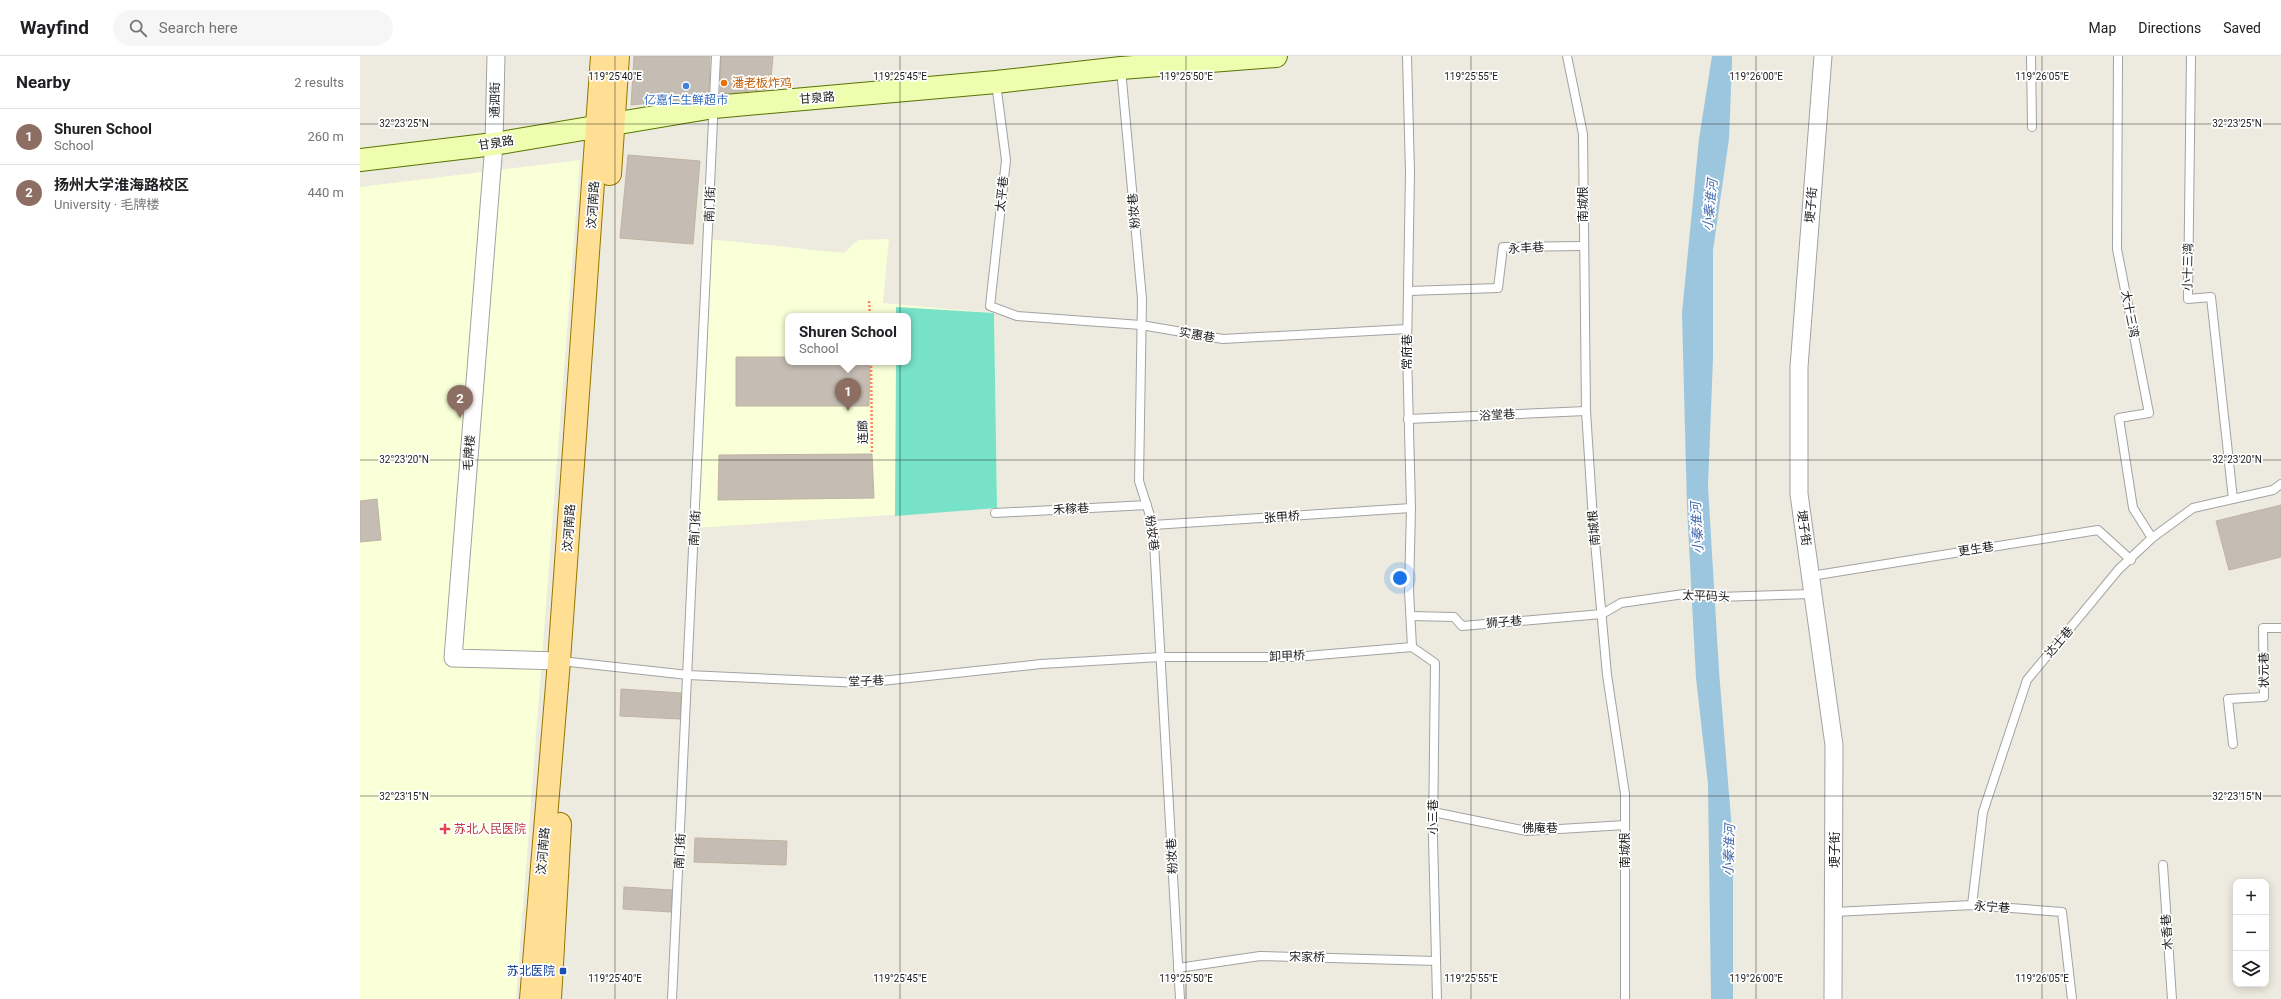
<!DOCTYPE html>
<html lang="en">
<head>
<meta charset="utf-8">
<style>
	body { margin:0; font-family:Roboto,"Noto Sans SC",sans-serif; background:#f6f6f6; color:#202124 }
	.controls { position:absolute; right:12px; bottom:12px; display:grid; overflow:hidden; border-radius:8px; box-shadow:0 2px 10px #0003 }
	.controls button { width:36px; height:36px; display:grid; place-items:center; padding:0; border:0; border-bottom:1px solid #e0e0e0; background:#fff; color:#202124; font:20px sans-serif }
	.you { position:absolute; left:1040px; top:522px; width:14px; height:14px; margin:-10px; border:3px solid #fff; border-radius:50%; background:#1a73e8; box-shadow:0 0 0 6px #1a73e833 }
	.badge { display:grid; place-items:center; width:26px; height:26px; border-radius:50%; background:#c61c00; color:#fff; font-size:13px; font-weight:700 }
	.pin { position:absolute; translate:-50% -33px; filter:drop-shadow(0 1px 2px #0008) }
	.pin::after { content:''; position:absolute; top:21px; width:14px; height:12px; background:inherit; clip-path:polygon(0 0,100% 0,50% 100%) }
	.popup { position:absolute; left:425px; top:257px; width:126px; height:52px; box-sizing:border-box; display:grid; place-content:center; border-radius:8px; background:#fff; filter:drop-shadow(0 1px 3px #0005); font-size:13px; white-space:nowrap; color:#757577 }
	.popup b { font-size:15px; color:#202124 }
	.popup::after { content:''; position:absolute; left:50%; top:100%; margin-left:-8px; border:8px solid transparent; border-top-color:#fff }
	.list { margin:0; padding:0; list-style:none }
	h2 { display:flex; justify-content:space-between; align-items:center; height:52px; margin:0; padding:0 16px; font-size:17px }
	h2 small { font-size:13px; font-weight:400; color:#757577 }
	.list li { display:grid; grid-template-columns:26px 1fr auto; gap:12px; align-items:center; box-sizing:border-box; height:56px; padding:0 16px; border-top:1px solid #e0e0e0 }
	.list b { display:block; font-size:15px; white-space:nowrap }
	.list p { margin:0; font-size:13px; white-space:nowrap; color:#757577 }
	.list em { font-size:13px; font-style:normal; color:#757577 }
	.icon { flex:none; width:22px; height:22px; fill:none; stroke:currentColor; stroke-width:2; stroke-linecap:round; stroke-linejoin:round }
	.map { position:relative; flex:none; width:1921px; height:943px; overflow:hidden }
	header { display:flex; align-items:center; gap:24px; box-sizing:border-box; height:56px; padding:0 20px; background:#fff; border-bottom:1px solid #e0e0e0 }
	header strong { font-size:19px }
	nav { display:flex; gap:22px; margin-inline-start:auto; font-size:14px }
	.search { width:280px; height:36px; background:#f6f6f6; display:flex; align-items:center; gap:10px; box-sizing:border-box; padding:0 14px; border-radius:22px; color:#757577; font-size:15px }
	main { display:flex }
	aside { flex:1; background:#fff }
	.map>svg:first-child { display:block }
	.education { fill:#f9ffd7; fill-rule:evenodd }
	.pitch { fill:#77e2c8 }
	.water { fill:#9cc6de }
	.building { fill:#c5bdb3; stroke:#c0b3a1 }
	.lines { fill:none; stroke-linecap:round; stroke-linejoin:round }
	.lane-casing { stroke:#a2a2a2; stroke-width:10 }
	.street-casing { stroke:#a2a2a2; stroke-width:19 }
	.secondary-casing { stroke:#577400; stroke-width:24 }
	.primary-casing { stroke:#927600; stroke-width:24 }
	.path { stroke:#ff865f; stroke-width:2.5; stroke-dasharray:2 2; stroke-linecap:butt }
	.lane { stroke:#fff; stroke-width:8 }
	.street { stroke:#fff; stroke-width:17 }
	.secondary { stroke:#eefdae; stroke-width:22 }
	.primary { stroke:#ffdf93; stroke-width:22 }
	.ticks { fill:none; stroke:#1b1b1b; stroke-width:1; stroke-opacity:0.45 }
	.food-dot { fill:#e8710a; stroke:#fff; stroke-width:1.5 }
	.shop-dot { fill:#3f7fe0; stroke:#fff; stroke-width:1.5 }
	.health-dot { fill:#e0444e; stroke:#fff; stroke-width:1.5 }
	.transit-dot { fill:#1a4fb4; stroke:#fff; stroke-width:1.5 }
	.labels { text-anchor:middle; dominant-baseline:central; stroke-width:3.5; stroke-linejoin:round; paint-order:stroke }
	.food-label { font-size:12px; fill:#c56008; stroke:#fff; text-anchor:start }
	.street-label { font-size:12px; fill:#1b1b1b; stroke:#fff }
	.shop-label { font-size:12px; fill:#366cbe; stroke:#fff }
	.health-label { font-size:12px; fill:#be3a42; stroke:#fff; text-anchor:start }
	.transit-label { font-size:12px; fill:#164399; stroke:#fff; text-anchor:end }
	.water-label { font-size:13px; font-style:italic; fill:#436aaf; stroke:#fff }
	.ticks-label { font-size:10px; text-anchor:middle; fill:#1b1b1b; stroke:#fff; stroke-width:3.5; stroke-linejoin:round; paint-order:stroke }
</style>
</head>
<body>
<header>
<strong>Wayfind</strong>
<div class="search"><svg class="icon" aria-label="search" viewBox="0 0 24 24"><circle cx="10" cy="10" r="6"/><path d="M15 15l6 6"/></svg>Search here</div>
<nav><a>Map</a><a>Directions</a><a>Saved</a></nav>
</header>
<main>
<aside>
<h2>Nearby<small>2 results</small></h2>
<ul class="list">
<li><span class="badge" style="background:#8d6e63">1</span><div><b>Shuren School</b><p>School</p></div><em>260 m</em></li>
<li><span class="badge" style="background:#8d6e63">2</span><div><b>扬州大学淮海路校区</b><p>University · 毛牌楼</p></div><em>440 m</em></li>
</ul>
</aside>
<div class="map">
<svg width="1921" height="943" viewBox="0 0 1921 943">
	<rect width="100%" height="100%" fill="#edebdf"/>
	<g class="education">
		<polygon points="220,104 156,943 0,943 0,131"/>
		<path d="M348,183L484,197L498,184L529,183L523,247L634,257L637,452L335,472ZM428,260H548V306H428Z"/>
	</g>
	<polygon class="pitch" points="536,251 634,257 637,452 535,460 536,306 548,306 548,260 536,260"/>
	<polygon class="water" points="1352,0 1372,0 1372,8 1369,83 1353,194 1353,302 1348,430 1359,615 1373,787 1373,943 1351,943 1348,728 1336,622 1327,451 1322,257 1339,83"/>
	<g class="building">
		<polygon points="274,0 350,0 349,39 312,45 271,49"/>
		<polygon points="361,0 413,0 410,33 360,38"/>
		<polygon points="268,99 340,105 333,188 260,182"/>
		<polygon points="376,301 428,301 428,306 510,306 509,350 376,350"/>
		<polygon points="512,398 514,442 358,444 359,399"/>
		<polygon points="17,443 21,484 0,486 0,445"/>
		<polygon points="1921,449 1921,501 1869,514 1856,465"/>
		<polygon points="261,633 321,637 320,663 260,660"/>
		<polygon points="335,782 427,785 426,809 334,806"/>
		<polygon points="264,831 312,834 311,856 263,853"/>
	</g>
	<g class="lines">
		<defs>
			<g id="lane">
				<polyline points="1047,0 1050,116 1047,294 1051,452 1049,535 1052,591"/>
				<polyline points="1207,0 1223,78 1226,355 1233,464 1247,619 1265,738 1265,943"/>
				<polyline points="1671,0 1672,71"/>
				<polyline points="1758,0 1757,193 1789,357 1759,362 1773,452 1792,482"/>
				<polyline points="1831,0 1828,243 1851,241 1873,443"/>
				<polyline points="761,13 782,243 779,425 793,469 820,943"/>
				<polyline points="636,27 646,104 630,250 657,260 781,269 863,283 1047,273"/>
				<polyline points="1048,235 1138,232 1143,191 1223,190"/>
				<polyline points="1048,363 1226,355"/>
				<polyline points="635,457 787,449"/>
				<polyline points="793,469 1051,452"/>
				<polyline points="1451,520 1738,474 1771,504"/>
				<polyline points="1051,560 1094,561 1102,570 1242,558 1261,547 1324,538 1358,541 1453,538"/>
				<polyline points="1052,591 1075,607 1073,781 1077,943"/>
				<polyline points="210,606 328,619 502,627 681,608 800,601 935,601 1052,591"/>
				<polyline points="1873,688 1868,643 1904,641 1903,572 1921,572"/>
				<polyline points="1073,756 1167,775 1265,769"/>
				<polyline points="1803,809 1812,943"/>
				<polyline points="1612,849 1623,756 1667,624 1759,513 1792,482 1833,452 1913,434 1921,428"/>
				<polyline points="1475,856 1612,849 1702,856 1712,943"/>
				<polyline points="818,912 900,900 1076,905"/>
				<polyline points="312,943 356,0"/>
			</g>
			<g id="street">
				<polyline points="136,0 134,88 93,602 199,605"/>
				<polyline points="1463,0 1439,311 1439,438 1474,689 1473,943"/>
			</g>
			<polyline id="secondary" points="0,104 134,88 354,51 636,26 761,12 916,0"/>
			<g id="primary">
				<polyline points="250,118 258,0"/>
				<polyline points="171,943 199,605 242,0"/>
				<polyline points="190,943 200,768"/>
			</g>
		</defs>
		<use href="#lane" class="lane-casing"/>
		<use href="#street" class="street-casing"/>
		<use href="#secondary" class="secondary-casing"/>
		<use href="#primary" class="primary-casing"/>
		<g class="path">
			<polyline points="509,245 510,260"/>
			<polyline points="511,306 512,398"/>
		</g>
		<use href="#lane" class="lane"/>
		<use href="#street" class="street"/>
		<use href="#secondary" class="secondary"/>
		<use href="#primary" class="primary"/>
	</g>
	<path class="ticks" d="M255,0V943M540,0V943M826,0V943M1111,0V943M1396,0V943M1682,0V943M0,68H1921M0,404H1921M0,740H1921"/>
	<circle class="food-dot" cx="364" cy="27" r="4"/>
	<circle class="shop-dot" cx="326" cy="30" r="4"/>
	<path class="health-dot" d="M83 767h4v4h4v4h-4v4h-4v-4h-4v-4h4z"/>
	<rect class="transit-dot" x="199" y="911" width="8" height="8" rx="2"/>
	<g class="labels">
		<g class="food-label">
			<text x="372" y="27">潘老板炸鸡</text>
		</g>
		<g class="street-label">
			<text transform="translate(457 42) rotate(-5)">甘泉路</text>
			<text transform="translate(135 44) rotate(-89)">通泗街</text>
			<text transform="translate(136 87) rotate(-9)">甘泉路</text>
			<text transform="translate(642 138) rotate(-84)">太平巷</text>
			<text transform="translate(350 148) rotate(-88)">南门街</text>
			<text transform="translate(1223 148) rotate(-90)">南城根</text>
			<text transform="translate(233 149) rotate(-86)">汶河南路</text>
			<text transform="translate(1451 149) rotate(-85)">埂子街</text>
			<text transform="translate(774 155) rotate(-95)">粉妆巷</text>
			<text transform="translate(1166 192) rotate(-3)">永丰巷</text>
			<text transform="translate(1828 211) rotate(-89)">小十三湾</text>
			<text transform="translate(1770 258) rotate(79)">大十三湾</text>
			<text transform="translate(837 279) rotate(10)">实惠巷</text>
			<text transform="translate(1047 296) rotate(-90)">常府巷</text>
			<text transform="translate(1137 359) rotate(-3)">浴堂巷</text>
			<text transform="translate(503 376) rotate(-91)">连廊</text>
			<text transform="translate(109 397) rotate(-85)">毛牌楼</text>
			<text transform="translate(711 453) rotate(-3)">禾稼巷</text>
			<text transform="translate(922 461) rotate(-4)">张甲桥</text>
			<text transform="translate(209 472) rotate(-86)">汶河南路</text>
			<text transform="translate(335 472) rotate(-87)">南门街</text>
			<text transform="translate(1234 472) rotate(-95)">南城根</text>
			<text transform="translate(1444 472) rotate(82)">埂子街</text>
			<text transform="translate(792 477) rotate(82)">粉妆巷</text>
			<text transform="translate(1616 493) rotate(-9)">更生巷</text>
			<text transform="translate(1346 540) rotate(2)">太平码头</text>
			<text transform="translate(1144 566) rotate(-5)">狮子巷</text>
			<text transform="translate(1699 586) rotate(-50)">达士巷</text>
			<text transform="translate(927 600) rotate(-2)">卸甲桥</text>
			<text transform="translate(1904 614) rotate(-91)">状元巷</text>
			<text transform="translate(506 625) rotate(-2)">堂子巷</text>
			<text transform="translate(1073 761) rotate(-90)">小三巷</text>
			<text x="1180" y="772">佛庵巷</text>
			<text transform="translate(1265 794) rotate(-90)">南城根</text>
			<text transform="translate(1475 794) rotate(-90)">埂子街</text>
			<text transform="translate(183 795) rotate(-85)">汶河南路</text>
			<text transform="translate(320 795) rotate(-87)">南门街</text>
			<text transform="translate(812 800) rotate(-93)">粉妆巷</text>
			<text transform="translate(1632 851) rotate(4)">永宁巷</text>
			<text transform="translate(1807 876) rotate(-94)">木香巷</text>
			<text transform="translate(947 901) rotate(1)">宋家桥</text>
		</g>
		<g class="shop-label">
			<text x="326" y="44">亿嘉仁生鲜超市</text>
		</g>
		<g class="health-label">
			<text x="94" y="773">苏北人民医院</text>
		</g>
		<g class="transit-label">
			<text x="195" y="915">苏北医院</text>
		</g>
		<g class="water-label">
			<text transform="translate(1350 149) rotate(-84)">小秦淮河</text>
			<text transform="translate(1337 472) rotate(-93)">小秦淮河</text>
			<text transform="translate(1369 794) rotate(-88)">小秦淮河</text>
		</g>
	</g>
	<g class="ticks-label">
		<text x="255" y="24">119°25'40"E</text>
		<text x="540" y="24">119°25'45"E</text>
		<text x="826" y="24">119°25'50"E</text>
		<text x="1111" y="24">119°25'55"E</text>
		<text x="1396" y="24">119°26'00"E</text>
		<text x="1682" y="24">119°26'05"E</text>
		<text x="44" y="71">32°23'25"N</text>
		<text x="1877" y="71">32°23'25"N</text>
		<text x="44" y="407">32°23'20"N</text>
		<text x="1877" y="407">32°23'20"N</text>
		<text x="44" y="744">32°23'15"N</text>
		<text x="1877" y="744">32°23'15"N</text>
		<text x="255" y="926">119°25'40"E</text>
		<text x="540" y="926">119°25'45"E</text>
		<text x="826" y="926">119°25'50"E</text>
		<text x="1111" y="926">119°25'55"E</text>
		<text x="1396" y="926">119°26'00"E</text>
		<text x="1682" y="926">119°26'05"E</text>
	</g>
</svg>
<div class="controls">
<button>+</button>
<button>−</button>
<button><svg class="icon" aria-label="layers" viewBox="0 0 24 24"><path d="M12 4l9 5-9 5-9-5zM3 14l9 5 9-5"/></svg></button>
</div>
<div class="you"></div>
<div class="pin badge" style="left:488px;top:355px;background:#8d6e63">1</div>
<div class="popup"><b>Shuren School</b>School</div>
<div class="pin badge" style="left:100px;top:362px;background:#8d6e63">2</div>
</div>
</main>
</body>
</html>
